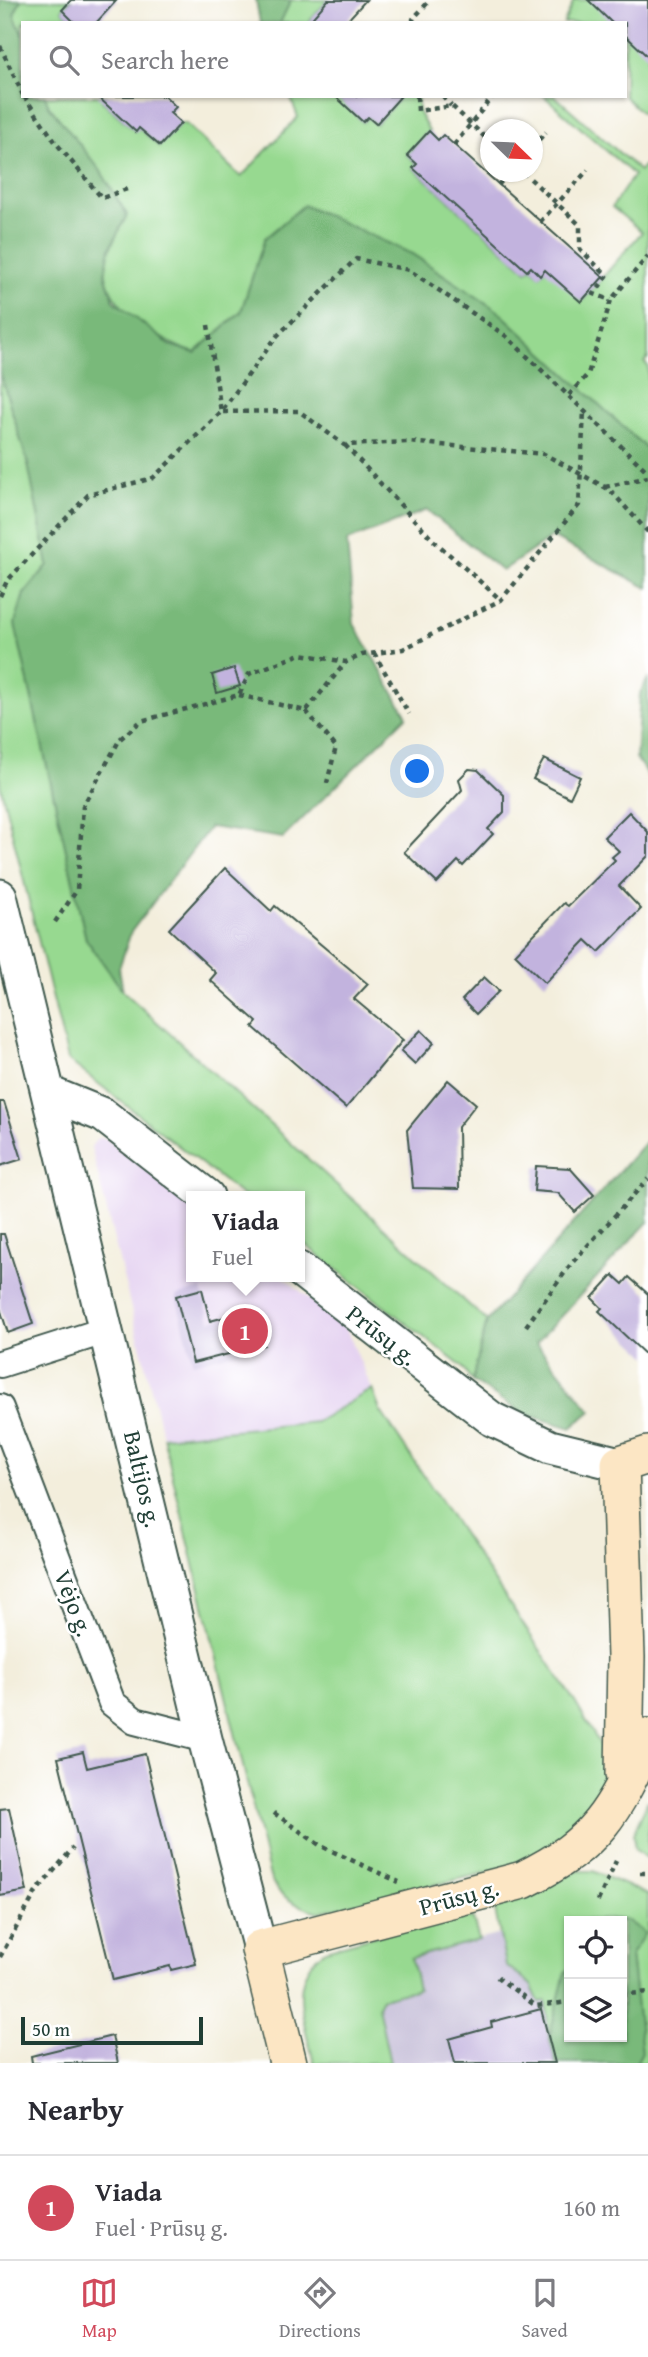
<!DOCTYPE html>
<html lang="en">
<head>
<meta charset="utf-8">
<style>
	body { margin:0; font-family:"Gentium Book Plus",serif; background:#f2f2f3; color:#2b2b33 }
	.controls { position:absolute; right:21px; bottom:21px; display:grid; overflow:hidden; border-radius:0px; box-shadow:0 2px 5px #0004 }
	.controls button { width:63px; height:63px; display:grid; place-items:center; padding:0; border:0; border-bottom:2px solid #e1e1e2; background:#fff; color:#2b2b33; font:35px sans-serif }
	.compass { position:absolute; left:480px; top:119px; width:63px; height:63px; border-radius:50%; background:#fff; box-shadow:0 2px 5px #0004; rotate:113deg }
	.scale { position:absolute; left:21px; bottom:18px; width:182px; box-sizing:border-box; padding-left:7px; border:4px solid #1f3d34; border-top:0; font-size:19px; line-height:24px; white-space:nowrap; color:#1f3d34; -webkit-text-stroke:5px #fff; paint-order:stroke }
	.you { position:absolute; left:418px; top:772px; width:24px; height:24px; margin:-18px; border:5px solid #fff; border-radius:50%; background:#1a73e8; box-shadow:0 0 0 10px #1a73e833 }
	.badge { display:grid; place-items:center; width:46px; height:46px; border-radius:50%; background:#d1495b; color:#fff; font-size:23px; font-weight:700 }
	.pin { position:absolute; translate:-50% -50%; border:4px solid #fff; box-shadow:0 2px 7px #0006 }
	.popup { position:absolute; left:186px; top:1191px; width:119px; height:91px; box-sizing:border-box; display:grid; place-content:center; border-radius:0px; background:#fff; filter:drop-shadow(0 2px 5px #0005); font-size:23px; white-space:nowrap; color:#7c7c81 }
	.popup b { font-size:26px; color:#2b2b33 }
	.popup::after { content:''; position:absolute; left:50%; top:100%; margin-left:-14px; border:14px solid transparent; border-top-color:#fff }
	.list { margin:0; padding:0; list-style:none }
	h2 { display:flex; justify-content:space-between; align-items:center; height:91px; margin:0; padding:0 28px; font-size:30px }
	h2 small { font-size:23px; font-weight:400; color:#7c7c81 }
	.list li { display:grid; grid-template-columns:46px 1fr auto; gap:21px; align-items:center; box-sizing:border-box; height:105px; padding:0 28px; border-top:2px solid #e1e1e2 }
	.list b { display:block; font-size:26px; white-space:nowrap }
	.list p { margin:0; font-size:23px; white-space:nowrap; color:#7c7c81 }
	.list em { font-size:23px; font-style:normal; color:#7c7c81 }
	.icon { flex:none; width:38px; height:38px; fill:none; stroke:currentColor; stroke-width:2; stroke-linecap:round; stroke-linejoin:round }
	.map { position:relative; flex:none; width:648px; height:2063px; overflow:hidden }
	.search { position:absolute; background:#fff; box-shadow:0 2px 5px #0004; left:21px; right:21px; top:21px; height:77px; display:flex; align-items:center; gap:18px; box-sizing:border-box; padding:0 24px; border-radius:0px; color:#7c7c81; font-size:26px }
	.sheet { height:196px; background:#fff }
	nav { display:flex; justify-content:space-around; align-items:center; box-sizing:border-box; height:98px; border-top:2px solid #e1e1e2; background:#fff; font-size:19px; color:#7c7c81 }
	nav a { display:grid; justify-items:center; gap:4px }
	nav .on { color:#d1495b }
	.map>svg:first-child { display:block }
	.built { fill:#e5d3f1 }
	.industrial { fill:#c7c0d9 }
	.green { fill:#97d990; stroke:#5b8b62; stroke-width:2 }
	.forest { fill:#79b97a; stroke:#4c7b57; stroke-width:2 }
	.building { fill:#c2b3de }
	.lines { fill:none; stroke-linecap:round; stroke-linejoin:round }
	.minor-casing { stroke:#3f584d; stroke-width:30 }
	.tertiary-casing { stroke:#3f584d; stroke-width:37 }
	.secondary-casing { stroke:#3f584d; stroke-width:40 }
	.path { stroke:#3f584d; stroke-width:4.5; stroke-dasharray:5 5; stroke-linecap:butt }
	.minor { stroke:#fff; stroke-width:26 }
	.tertiary { stroke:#fff; stroke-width:33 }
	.secondary { stroke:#fce6c4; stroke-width:37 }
	.labels { text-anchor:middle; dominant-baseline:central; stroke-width:5; stroke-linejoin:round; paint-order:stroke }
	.street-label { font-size:24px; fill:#1f3d34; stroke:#fff }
</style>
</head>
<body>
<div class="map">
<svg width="648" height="2063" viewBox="0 0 648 2063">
	<rect width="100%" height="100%" fill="#fff"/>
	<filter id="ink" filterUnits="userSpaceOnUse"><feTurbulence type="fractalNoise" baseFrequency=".0143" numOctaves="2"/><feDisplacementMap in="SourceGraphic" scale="14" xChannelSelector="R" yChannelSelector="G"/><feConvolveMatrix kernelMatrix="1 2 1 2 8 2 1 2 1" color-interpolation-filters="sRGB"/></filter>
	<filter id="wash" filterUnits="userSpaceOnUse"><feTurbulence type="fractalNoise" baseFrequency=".00686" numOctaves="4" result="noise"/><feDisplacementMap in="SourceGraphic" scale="28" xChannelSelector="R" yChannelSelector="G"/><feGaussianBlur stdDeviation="1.57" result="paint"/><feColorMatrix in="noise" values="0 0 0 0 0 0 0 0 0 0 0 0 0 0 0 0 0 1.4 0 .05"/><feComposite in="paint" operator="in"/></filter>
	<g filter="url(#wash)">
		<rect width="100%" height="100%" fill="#f3eedc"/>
		<polygon class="built" points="97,1138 105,1138 191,1204 191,1277 283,1277 346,1328 372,1389 316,1422 163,1437 91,1147"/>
		<polygon class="industrial" points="500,1934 506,1965 531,1985 539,2002 546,2001 555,2063 390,2063 378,2006 411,1958"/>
		<g class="green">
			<polygon points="21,0 71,0 62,10 71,19 67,23 23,23 23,37 14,14"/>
			<polygon points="291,0 328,0 308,23 280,23"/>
			<polygon points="574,0 595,0 612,23 564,23"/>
			<polygon points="625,35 648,44 648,119 624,96"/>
			<path d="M45,96H106L102,101L135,131L139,128L159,146L181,123L186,124L241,177L298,117L290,96H336L363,122L368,117L376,124L397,101L393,96H418V111L429,131L407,155L417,164L413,168L527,271L531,267L540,275L562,251L581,302L642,232L612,207L634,175L544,96H555L640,171L648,160V358L644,362L648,366V450L498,311L412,254L265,238L241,311L195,353C164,343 111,311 106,275C103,255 118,233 127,215L100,170L49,106Z"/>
			<polygon points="0,372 28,464 48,565 24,594 15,624 86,939 124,992 487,1321 472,1381 461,1366 299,1240 299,1196 243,1196 68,1060 0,784"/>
			<path d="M372,1389L380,1410L575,1702L612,1765L611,1781L570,1836L506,1868L319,1912C297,1906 279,1898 270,1877L163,1437L316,1422Z"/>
			<polygon points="648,1800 648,1860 635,1849 633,1835"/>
			<polygon points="577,1871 593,1871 648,1895 648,2063 636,2063 642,2052 631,1954 644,1933 625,1919 569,1921 569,1969 565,1974 549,2038 546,2001 539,2002 531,1985 506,1965 495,1910 499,1905"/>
			<path d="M460,1913L473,1919L479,1940L411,1958L418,1989L382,1998L378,2006L390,2063H314C305,2023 285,1978 325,1950Z"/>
		</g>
		<g class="forest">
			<polygon points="0,0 21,0 14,14 23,37 23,96 45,96 49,106 100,170 127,215 110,248 105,274 114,301 170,345 195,353 241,312 265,238 304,205 412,254 498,311 648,450 648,588 552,537 502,571 427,510 347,541 354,624 407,716 283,838 210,827 131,932 119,968 123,991 86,939 15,624 24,594 48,565 28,464 0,372"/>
			<polygon points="256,0 291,0 280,23 260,23"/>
			<polygon points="648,678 648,776 636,758 640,693"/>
			<polygon points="648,1139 648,1222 536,1343 591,1411 571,1428 522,1413 472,1381 487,1321"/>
			<polygon points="625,1919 645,1933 631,1955 642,2052 636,2063 555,2063 549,2038 565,1973 569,1969 569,2037 622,2037 622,1921 610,1921"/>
		</g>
		<g id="blocks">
			<g class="building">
				<polygon points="71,0 117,0 96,23 75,23 62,10"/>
				<polygon points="328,0 366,0 345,23 308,23"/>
				<polygon points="588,0 648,0 648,57 625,35 625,23 612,23"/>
				<polygon points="97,96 165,96 176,107 170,113 181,123 160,146 139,128 136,132"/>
				<polygon points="335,96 401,96 376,124 368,117 363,122"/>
				<polygon points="429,131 438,140 443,135 603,277 581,302 545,270 540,276 531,267 527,271 413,168 417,164 407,155"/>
				<polygon points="234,668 240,686 217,693 212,675"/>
				<polygon points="544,759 580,777 570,798 533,779"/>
				<polygon points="469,769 478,770 504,795 504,812 488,829 493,834 463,866 458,861 437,883 404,852 462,790 459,779"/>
				<polygon points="629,812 648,832 648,856 619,886 641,909 599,952 586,940 545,983 515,954 564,903 568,906 615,860 612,857 619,851 604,837"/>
				<polygon points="225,868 271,911 275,906 368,984 354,999 403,1040 346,1108 253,1027 257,1022 210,980 216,973 169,929"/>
				<polygon points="484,977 499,991 476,1014 462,1000"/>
				<polygon points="421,1030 434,1043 415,1064 401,1051"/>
				<polygon points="448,1080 476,1104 458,1127 459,1189 413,1188 407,1130"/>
				<polygon points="0,1102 4,1102 22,1159 0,1166"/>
				<polygon points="536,1166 570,1168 594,1195 575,1212 558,1193 534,1191"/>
				<polygon points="0,1234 4,1234 33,1324 8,1333 0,1308"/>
				<polygon points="613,1275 623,1284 629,1277 648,1294 648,1357 599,1311 602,1308 592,1298"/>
				<polygon points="202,1289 210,1321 255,1309 264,1345 193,1363 176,1296"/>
				<polygon points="83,1752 87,1768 145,1754 196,1964 171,1970 170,1966 113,1980 58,1758"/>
				<polygon points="9,1808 27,1891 0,1896 0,1809"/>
				<polygon points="541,2009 555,2063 455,2063 449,2039 492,2027 491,2022"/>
				<polygon points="112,2036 118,2063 32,2063 31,2056"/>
			</g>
		</g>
	</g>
	<g filter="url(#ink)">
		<use href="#blocks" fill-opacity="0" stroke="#3f584d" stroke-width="2"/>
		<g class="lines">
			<defs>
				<g id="minor">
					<polyline points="0,1364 107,1330"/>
					<polyline points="0,1408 112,1703 135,1721 205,1739"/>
				</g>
				<g id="tertiary">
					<polyline points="0,896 205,1739 260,1949"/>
					<polyline points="49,1093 103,1115 207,1196"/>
					<polyline points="299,1269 492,1419 550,1447 620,1464"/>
				</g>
				<g id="secondary">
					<polyline points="624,1774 626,1657 620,1464 648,1455"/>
					<path d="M288,2063L260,1949L523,1880C600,1842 613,1812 648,1737"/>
				</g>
			</defs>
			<use href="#minor" class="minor-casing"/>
			<use href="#tertiary" class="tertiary-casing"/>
			<use href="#secondary" class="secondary-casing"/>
			<g class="path">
				<polyline points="414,23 413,19 430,0"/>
				<polyline points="0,46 23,95"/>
				<polyline points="24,96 56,143 102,198 127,189"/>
				<polyline points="417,96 418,111 452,106 490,142"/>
				<polyline points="443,96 451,106"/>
				<polyline points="454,145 493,96"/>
				<polyline points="532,147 546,132"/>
				<polyline points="523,172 580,225 580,249 607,276 594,294 611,300"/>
				<polyline points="498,185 511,172"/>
				<polyline points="540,222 588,170"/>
				<polyline points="208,325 221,412 299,411 344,445 408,442 544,454 610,490 648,532"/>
				<polyline points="569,395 588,374 611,300 648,256"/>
				<polyline points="345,445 433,540 501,600"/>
				<polyline points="605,487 648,477"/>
				<polyline points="0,596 7,581 88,495 153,478 221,412 277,336 356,259 409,270 506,336 648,472"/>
				<polyline points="374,653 409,714"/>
				<polyline points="239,695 306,711 346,662"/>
				<polyline points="306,711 336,747 327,783"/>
				<polyline points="55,922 77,890 83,806 120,739 141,721 239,695 249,674 301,654 346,662 362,655 403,649 501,600 579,505 584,411"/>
				<polyline points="526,1326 571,1264 648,1179"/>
				<polyline points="274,1813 321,1846 399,1882"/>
				<polyline points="640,1873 648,1873"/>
				<polyline points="598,1901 616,1861"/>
				<polyline points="0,1957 36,1892 73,1848"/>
				<polyline points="497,1977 536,2006 569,2002"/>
				<polyline points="622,1995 648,1992"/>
			</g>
			<use href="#minor" class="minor"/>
			<use href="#tertiary" class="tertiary"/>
			<use href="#secondary" class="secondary"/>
		</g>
	</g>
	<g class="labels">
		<g class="street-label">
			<text transform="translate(382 1335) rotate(38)">Prūsų g.</text>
			<text transform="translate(143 1479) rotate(77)">Baltijos g.</text>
			<text transform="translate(74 1603) rotate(69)">Vėjo g.</text>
			<text transform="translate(459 1897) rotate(-15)">Prūsų g.</text>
		</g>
	</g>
</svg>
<div class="controls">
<button><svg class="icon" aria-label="locate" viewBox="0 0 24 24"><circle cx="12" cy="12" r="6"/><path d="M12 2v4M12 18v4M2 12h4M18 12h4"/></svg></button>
<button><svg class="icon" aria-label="layers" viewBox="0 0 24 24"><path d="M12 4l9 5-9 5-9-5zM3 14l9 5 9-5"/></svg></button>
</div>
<svg class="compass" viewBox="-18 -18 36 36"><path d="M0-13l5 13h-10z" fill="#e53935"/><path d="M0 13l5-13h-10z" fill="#7c7c81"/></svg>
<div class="scale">50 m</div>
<div class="you"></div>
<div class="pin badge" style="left:245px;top:1331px">1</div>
<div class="popup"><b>Viada</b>Fuel</div>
<div class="search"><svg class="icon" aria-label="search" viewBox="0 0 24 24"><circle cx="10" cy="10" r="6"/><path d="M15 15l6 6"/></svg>Search here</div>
</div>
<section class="sheet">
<h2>Nearby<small></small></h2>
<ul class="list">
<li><span class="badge">1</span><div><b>Viada</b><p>Fuel · Prūsų g.</p></div><em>160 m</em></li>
</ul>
</section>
<nav>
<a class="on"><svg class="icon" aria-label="map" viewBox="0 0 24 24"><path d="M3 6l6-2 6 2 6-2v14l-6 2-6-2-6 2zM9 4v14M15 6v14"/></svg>Map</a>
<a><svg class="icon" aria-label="directions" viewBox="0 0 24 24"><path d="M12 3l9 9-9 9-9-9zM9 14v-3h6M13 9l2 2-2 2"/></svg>Directions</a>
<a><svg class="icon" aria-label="saved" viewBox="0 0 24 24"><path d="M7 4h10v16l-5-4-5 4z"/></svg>Saved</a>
</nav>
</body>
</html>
